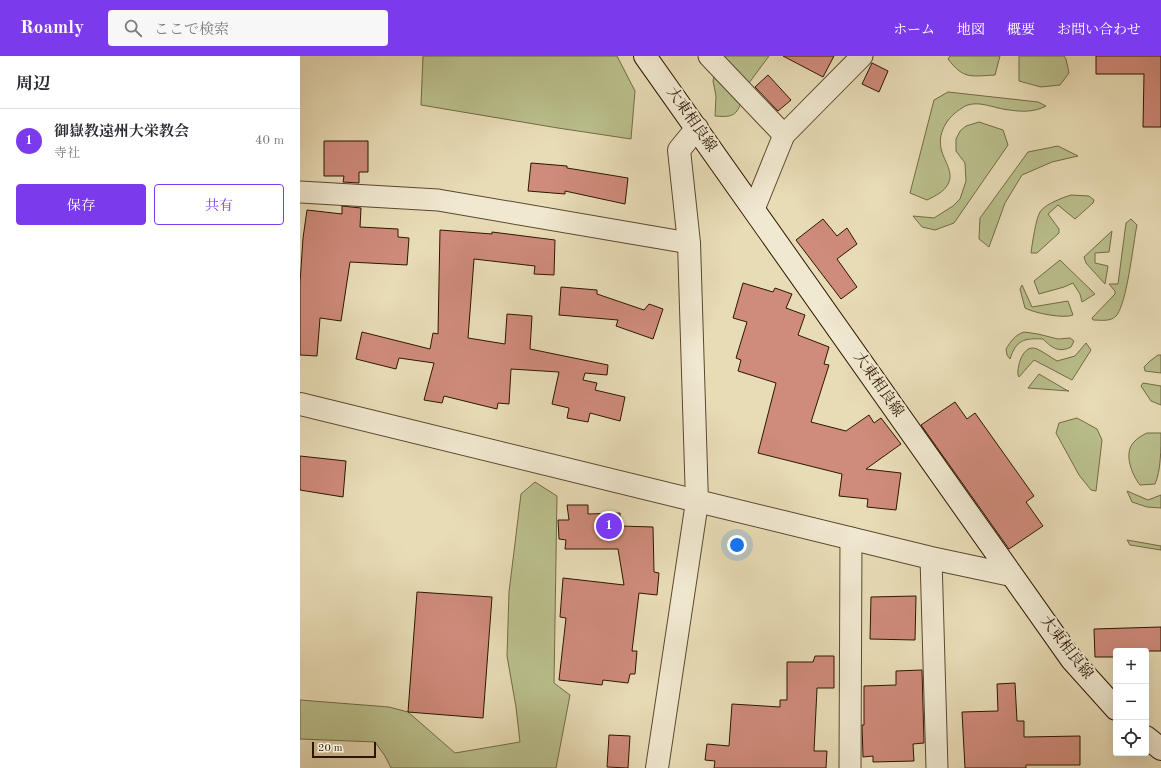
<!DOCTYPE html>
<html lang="ja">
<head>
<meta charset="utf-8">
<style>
	body { margin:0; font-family:"Old Standard TT","Noto Serif JP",serif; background:#f7f7f7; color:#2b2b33 }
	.controls { position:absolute; right:12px; bottom:12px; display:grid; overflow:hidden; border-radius:4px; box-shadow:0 4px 16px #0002 }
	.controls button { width:36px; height:36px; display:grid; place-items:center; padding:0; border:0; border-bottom:1px solid #e1e1e2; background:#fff; color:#2b2b33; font:20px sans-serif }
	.scale { position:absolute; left:12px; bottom:10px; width:64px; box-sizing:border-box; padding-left:4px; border:2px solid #2d1600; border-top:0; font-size:11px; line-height:14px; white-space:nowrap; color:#2d1600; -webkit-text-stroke:3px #f0e8d0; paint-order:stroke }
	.you { position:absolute; left:437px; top:489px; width:14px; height:14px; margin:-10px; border:3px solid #fff; border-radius:50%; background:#1a73e8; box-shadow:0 0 0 6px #1a73e833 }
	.badge { display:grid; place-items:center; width:26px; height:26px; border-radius:50%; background:#7c3aed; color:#fff; font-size:13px; font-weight:700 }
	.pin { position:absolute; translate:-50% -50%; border:2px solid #fff; box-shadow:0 1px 4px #0006 }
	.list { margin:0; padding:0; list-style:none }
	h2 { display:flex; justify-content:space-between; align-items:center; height:52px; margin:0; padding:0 16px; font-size:17px }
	h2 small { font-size:13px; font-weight:400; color:#7c7c81 }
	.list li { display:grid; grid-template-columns:26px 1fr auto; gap:12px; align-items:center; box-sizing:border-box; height:64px; padding:0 16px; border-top:1px solid #e1e1e2 }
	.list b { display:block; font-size:15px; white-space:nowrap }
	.list p { margin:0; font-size:13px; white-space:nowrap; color:#7c7c81 }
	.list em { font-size:13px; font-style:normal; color:#7c7c81 }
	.actions { display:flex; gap:8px; padding:12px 16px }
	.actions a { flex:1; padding:9px 0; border:1px solid #7c3aed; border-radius:4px; text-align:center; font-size:14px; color:#7c3aed }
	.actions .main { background:#7c3aed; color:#fff }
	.icon { flex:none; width:22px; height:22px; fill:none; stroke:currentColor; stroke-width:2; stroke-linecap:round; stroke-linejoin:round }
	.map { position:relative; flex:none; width:861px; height:712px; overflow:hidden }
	header { display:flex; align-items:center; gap:24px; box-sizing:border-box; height:56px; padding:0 20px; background:#7c3aed; color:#fff }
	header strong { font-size:19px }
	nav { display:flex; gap:22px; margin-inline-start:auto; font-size:14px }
	.search { width:280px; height:36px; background:#f7f7f7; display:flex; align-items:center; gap:10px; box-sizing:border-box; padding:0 14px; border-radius:4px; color:#7c7c81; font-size:15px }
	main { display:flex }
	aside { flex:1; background:#fff }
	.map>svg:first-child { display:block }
	.green { fill:#b9bf8c; stroke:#736a46 }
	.building { fill:#cf8b7b; stroke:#2d1600 }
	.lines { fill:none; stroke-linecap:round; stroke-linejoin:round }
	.minor-casing { stroke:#5c482e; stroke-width:23 }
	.tertiary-casing { stroke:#5c482e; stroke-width:24 }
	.secondary-casing { stroke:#2d1600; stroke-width:24 }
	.minor { stroke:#f0e8d0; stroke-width:21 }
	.tertiary { stroke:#f0e8d0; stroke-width:22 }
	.secondary { stroke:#f0e8d0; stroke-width:22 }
	.labels { text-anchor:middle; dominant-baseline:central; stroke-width:4; stroke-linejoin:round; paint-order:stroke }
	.street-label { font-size:15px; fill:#2d1600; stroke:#f0e8d0 }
</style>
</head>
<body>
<header>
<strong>Roamly</strong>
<div class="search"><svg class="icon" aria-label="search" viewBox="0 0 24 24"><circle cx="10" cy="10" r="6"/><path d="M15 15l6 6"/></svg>ここで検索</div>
<nav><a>ホーム</a><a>地図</a><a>概要</a><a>お問い合わせ</a></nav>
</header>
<main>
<aside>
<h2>周辺<small></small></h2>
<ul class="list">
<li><span class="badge">1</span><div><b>御嶽教遠州大栄教会</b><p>寺社</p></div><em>40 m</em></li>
</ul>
<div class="actions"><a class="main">保存</a><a>共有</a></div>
</aside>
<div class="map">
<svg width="861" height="712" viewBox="0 0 861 712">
	<rect width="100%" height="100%" fill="#e8dcb6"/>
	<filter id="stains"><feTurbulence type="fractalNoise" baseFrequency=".005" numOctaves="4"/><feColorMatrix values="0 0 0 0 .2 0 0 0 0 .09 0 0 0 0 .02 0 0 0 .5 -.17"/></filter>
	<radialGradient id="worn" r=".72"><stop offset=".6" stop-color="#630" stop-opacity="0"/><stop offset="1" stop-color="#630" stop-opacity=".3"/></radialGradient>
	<g class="green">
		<polygon points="123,0 317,0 335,35 331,83 258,72 121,49"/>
		<polygon points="421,0 469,0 449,27 444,23"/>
		<path d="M650,0H700L695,19C671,20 664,24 648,3Z"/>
		<polygon points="719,0 764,0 766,3 769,17 760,29 741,31 719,25"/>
		<path d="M415,15L444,39C437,58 436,62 415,60L416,40L413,25Z"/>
		<path d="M648,36L738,46L746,50C735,56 722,56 710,54C694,53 676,42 662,52C647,61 636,78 642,96C645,106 654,117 648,128C644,136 635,140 627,144L610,137L634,44Z"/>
		<polygon points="679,66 703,74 708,89 654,167 635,174 622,171 613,160 634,162 653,150 660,143 666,125 665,107 656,95 656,83 660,75 666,70"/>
		<polygon points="758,90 778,100 752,106 722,119 705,147 689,191 679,183 680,162 728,96"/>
		<path d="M771,139L789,140L794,144L793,147L775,163L758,149L748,158L759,173V177L737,197H731C732,189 736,162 740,156C745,148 762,142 771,139Z"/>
		<path d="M831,163L837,169C833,188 827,248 816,260C810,266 801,264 793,264L792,262L815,238V235L809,228H818L826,167Z"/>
		<polygon points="812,175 809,196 795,197 795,207 808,210 805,228 786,207 784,201"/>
		<polygon points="760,204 795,238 782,246 780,238 773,227 764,231 739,238 734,225"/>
		<path d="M722,229L732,251L768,245L773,259C764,263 734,257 725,252L720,233Z"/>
		<path d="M724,276L738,278L758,283L770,282L774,285L771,291C759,297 752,292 743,283C724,282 716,284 710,303L707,299L706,293C711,285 715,279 724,276Z"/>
		<path d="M786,287L791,294L772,324L734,304L719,321L718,319C717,310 723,287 737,293C744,296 750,301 757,305L775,300Z"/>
		<polygon points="858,299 861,299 861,317 845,315 844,311 850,305"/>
		<polygon points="739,318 768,335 769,335 728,332"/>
		<polygon points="843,327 861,330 861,349 851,345 841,330"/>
		<polygon points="777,362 797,373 802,384 796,435 791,434 779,419 756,377 759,367"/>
		<path d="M847,377H861C861,392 861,415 855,428L840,429C832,419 823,397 834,386C837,382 843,379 847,377Z"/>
		<polygon points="235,426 257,440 254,627 270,639 256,712 91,712 85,700 75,686 0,683 0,644 89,651 108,656 155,697 220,686 216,651 207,600 209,536 221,438"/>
		<polygon points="827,435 848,444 861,439 861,452 847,451 832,446"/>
		<polygon points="827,484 861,490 861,494 830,489"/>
	</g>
	<g class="building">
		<polygon points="483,0 534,0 523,21"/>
		<polygon points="796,0 861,0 861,71 843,71 844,18 796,18"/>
		<polygon points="572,7 588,15 579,36 562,28"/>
		<polygon points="468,19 491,44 478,55 455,31"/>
		<polygon points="24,85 68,85 68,116 59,116 59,127 43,126 44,120 24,120"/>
		<polygon points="231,107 267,110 267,112 328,122 325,148 265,135 265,138 228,135"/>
		<polygon points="42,150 61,152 60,171 98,173 98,181 109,182 107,209 50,206 41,265 20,262 17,300 0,299 0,227 3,182 7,154 42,158"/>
		<polygon points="523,163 537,180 547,172 557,188 537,203 557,231 541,243 496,184"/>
		<polygon points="140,174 192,178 192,176 255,184 254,219 234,218 235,210 174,203 168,282 205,288 207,258 232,260 230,293 308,309 307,319 285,317 283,324 297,327 295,334 325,341 320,365 290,357 288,366 267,362 269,352 252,348 259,316 211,313 209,348 198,347 197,353 144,340 142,347 124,344 134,307 99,302 96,313 56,303 62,276 130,293 133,277 138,278"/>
		<polygon points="443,227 473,236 475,232 492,238 486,252 505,259 498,279 529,291 524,308 529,309 511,366 546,375 569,359 574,367 581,362 601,388 566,413 601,417 596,454 567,451 568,443 539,440 542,418 458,397 476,327 438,315 441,304 436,302 447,266 433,262"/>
		<polygon points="261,231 297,234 297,238 344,254 349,248 363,253 353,283 316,270 318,264 259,259"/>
		<polygon points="655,346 667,363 675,357 734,440 726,446 743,470 709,493 621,369"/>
		<polygon points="0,400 46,405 43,441 0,434"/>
		<polygon points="267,449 288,449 288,458 320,457 320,470 353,471 354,516 359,517 357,539 339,537 332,595 337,595 335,618 330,618 328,627 303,624 302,629 259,624 266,562 260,561 263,522 324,529 318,493 265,493 266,484 259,483 258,464 269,464"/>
		<polygon points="117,536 192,541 183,662 108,656"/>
		<polygon points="616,540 615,584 570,583 571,541"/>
		<polygon points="861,571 861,595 816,595 816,601 795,601 794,573"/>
		<polygon points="515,600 534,600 534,632 517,632 514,695 527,695 526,712 414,712 415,705 405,704 407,688 429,690 432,648 480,651 480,644 487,644 487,606 513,606"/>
		<polygon points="622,614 624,687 613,688 614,705 573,706 573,700 563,701 562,669 564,669 564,630 596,629 596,615"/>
		<polygon points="715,627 717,665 724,665 724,681 780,680 780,709 726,709 726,712 665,712 662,656 698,655 697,628"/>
		<polygon points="309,679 330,680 328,712 307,711"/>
	</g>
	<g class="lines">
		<defs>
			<g id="minor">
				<polyline points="409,0 484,79"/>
				<polyline points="0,136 138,144 389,187"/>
				<polyline points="454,153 484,79 562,0"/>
				<polyline points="631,502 637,712"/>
				<polyline points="550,712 551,482"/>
			</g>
			<g id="tertiary">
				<polyline points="0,348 631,502 711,519"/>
				<polyline points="357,712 397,446 389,187 379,94 397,72"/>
			</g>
			<g id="secondary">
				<polyline points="345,0 772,604 816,653"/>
				<polyline points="846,681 861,693"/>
			</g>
		</defs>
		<use href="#minor" class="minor-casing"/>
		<use href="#tertiary" class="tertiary-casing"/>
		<use href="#secondary" class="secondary-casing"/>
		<use href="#minor" class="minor"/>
		<use href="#tertiary" class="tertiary"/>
		<use href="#secondary" class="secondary"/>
	</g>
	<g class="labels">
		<g class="street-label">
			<text transform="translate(391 64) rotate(55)">大東相良線</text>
			<text transform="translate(578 329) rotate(55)">大東相良線</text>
			<text transform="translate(766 592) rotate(52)">大東相良線</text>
		</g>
	</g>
	<rect width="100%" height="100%" filter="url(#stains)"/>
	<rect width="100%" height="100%" fill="url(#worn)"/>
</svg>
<div class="controls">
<button>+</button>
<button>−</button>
<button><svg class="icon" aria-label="locate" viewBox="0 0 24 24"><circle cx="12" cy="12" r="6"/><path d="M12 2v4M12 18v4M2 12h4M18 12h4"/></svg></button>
</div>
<div class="scale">20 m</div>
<div class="you"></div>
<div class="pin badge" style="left:309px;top:470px">1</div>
</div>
</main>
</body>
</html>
